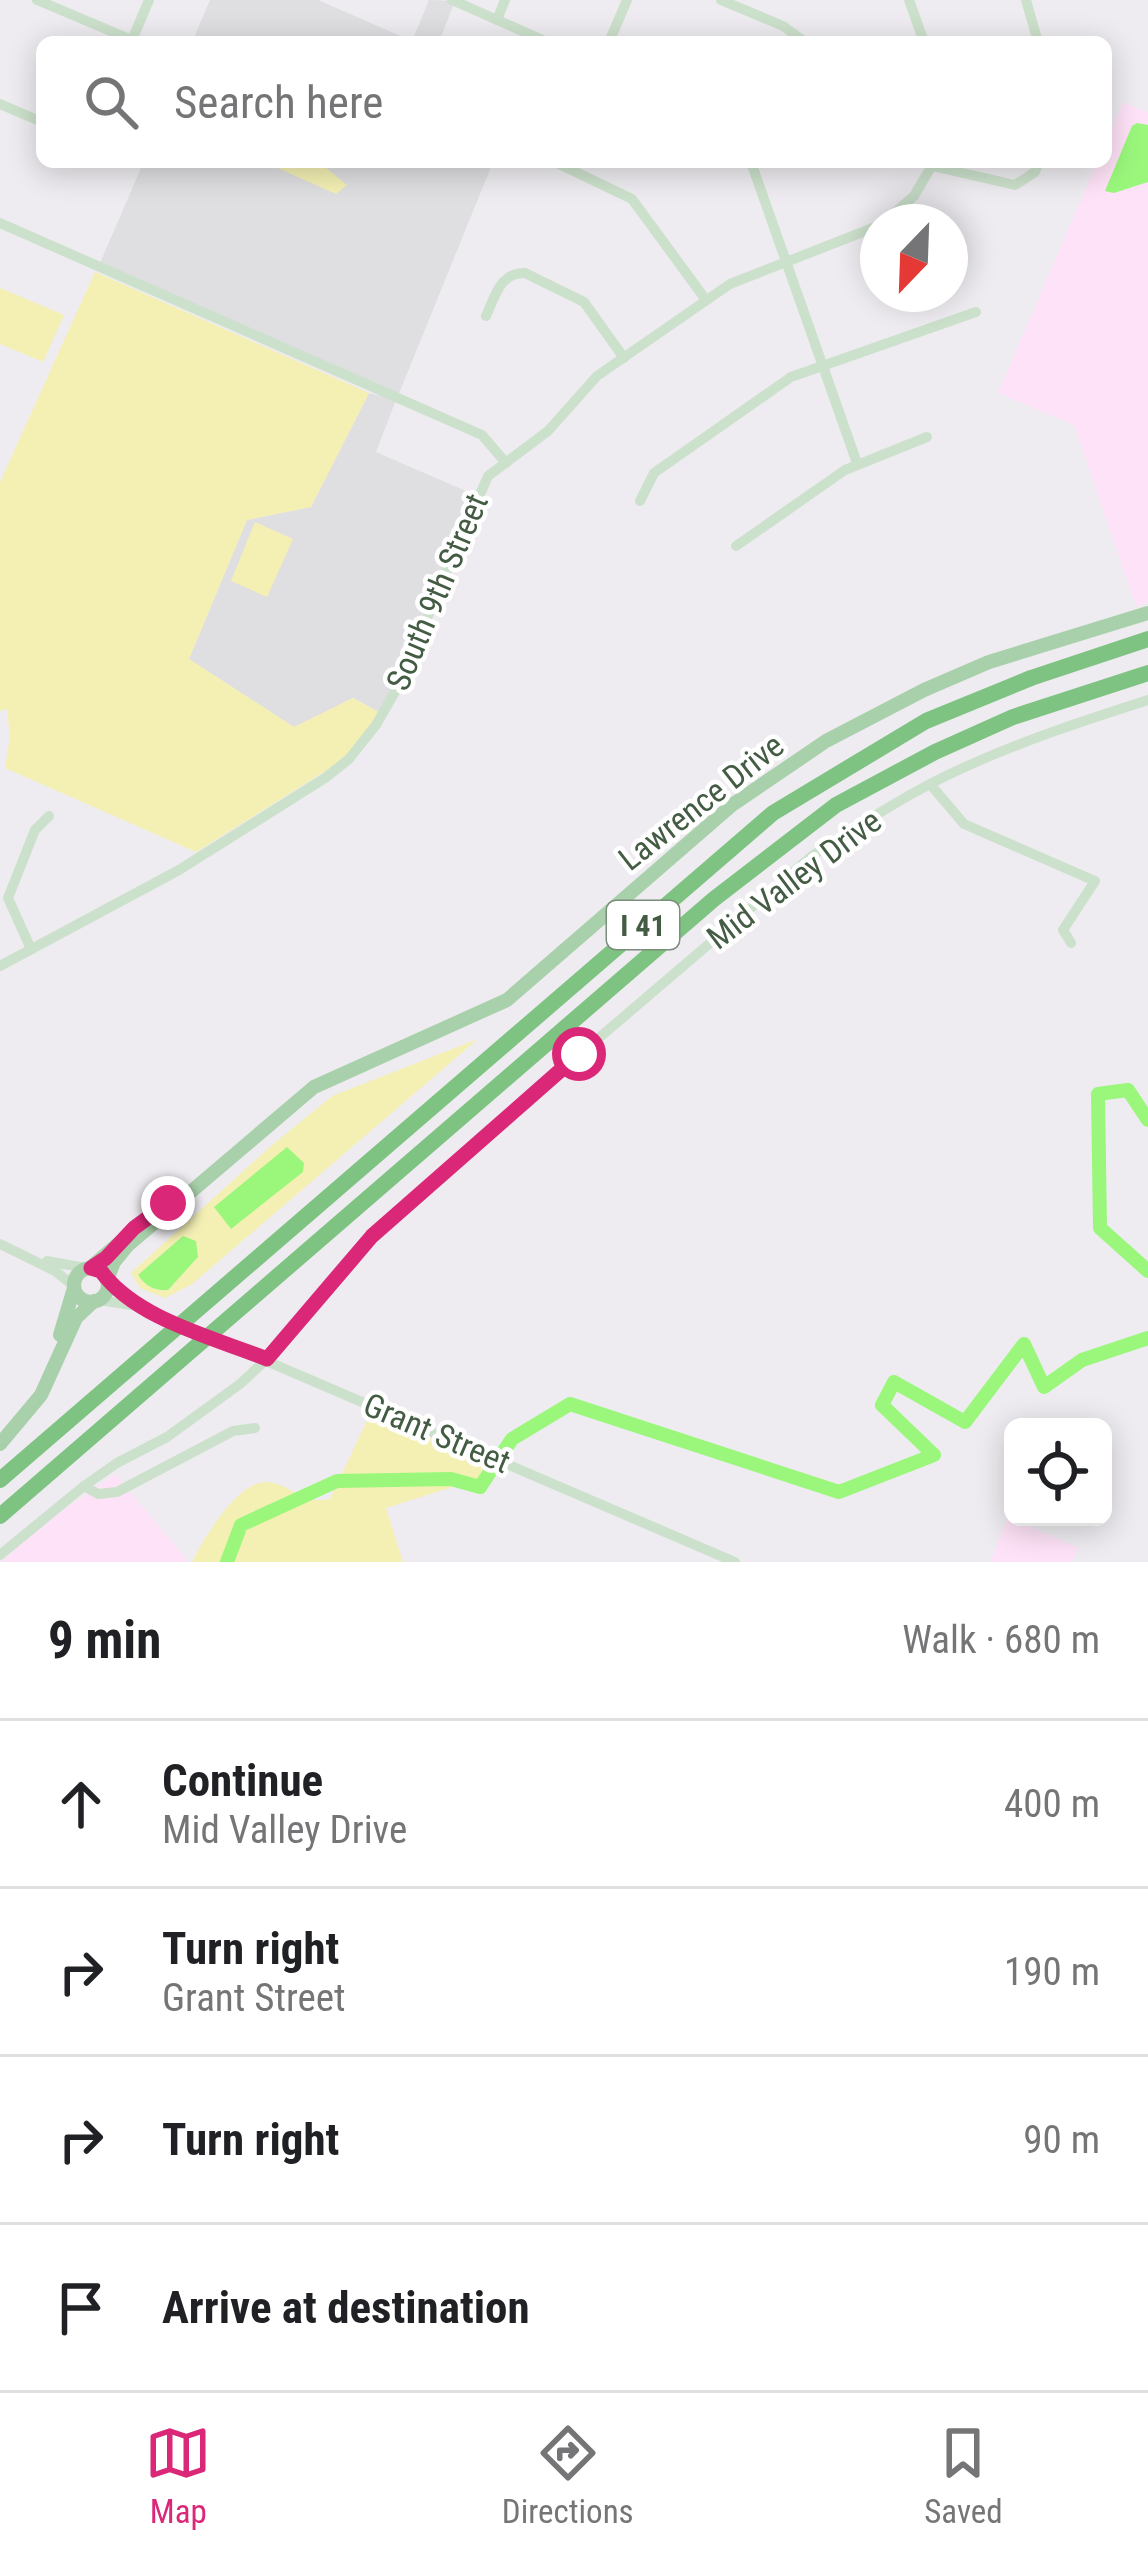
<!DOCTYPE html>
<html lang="en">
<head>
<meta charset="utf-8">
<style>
	body { margin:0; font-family:"Roboto Condensed",sans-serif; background:#f6f6f6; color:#202124 }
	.controls { position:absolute; right:36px; bottom:36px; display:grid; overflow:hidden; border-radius:18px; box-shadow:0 6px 30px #0003 }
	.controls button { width:108px; height:108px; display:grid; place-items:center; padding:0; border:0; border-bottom:3px solid #e0e0e0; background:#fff; color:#202124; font:60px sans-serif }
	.compass { position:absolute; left:860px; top:204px; width:108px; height:108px; border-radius:50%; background:#fff; box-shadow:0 6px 30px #0003; rotate:203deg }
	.stop { position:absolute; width:36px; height:36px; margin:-27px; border:9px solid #db2777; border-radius:50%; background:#fff }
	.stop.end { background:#db2777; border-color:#fff; box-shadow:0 3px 12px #0008 }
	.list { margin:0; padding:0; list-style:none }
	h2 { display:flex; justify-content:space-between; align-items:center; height:156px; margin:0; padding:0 48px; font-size:51px }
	h2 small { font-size:39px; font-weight:400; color:#757577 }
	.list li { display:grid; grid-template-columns:78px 1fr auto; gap:36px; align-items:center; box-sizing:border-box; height:168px; padding:0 48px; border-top:3px solid #e0e0e0 }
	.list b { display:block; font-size:45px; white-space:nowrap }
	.list p { margin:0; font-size:39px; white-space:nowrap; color:#757577 }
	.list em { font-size:39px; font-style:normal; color:#757577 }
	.icon { flex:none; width:66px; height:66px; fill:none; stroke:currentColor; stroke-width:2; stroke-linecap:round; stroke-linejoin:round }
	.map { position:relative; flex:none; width:1148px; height:1562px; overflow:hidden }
	.search { position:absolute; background:#fff; box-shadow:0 6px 30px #0003; left:36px; right:36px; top:36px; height:132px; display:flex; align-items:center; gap:30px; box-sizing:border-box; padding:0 42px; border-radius:18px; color:#757577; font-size:45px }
	.sheet { height:828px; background:#fff }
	nav { display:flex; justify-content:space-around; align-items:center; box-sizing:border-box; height:168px; border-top:3px solid #e0e0e0; background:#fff; font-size:33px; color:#757577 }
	nav a { display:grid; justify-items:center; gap:6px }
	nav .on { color:#db2777 }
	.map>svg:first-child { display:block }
	.commercial { fill:#fee2f7 }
	.education { fill:#dfdee1 }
	.green { fill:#f4f0b4 }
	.water { fill:#9af77c }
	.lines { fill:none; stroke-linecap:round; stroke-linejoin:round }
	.river { stroke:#9af77c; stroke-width:14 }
	.minor { stroke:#cce1cc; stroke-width:10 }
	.major { stroke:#a8d0aa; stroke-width:14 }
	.highway { stroke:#7ec382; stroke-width:16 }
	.route { stroke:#db2777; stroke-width:15 }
	.labels { text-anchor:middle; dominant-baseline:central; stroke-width:9; stroke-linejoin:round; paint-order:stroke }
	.shield { fill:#fff; stroke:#7b8d7b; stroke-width:3 }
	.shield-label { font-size:30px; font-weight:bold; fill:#435c43 }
	.street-label { font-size:33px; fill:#435c43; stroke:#fff }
</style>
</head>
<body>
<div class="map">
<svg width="1148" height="1562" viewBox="0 0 1148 1562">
	<rect width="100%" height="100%" fill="#eeecf0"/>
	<g class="commercial">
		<polygon points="1123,102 1148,113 1148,602 1136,606 1074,425 998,393 1097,162 1106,162 1106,141"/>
		<polygon points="115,1474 189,1562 1,1562 46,1522"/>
		<polygon points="1008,1517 1078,1548 1072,1562 990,1562"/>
	</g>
	<g class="education">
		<polygon points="210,0 318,0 412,41 429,0 455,1 439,42 192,42"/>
		<polygon points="128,162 493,162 398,396 100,263 141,168"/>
		<polygon points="369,393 396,400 376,452 475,495 382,714 353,698 295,728 189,659 247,520 311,507"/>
	</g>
	<g class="green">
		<polygon points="264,162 319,162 347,185 336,194"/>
		<polygon points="95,272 369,393 311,507 247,520 189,659 294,727 353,698 382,714 346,758 196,852 5,768 10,737 7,709 0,711 0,482"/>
		<polygon points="0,288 64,315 43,362 0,344"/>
		<polygon points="255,522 293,539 267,597 231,581"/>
		<polygon points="478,1039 192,1284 165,1298 140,1288 131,1273 271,1146 332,1096"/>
		<path d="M371,1412L503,1471L386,1508L403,1562H192C203,1540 238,1479 268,1482C293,1485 300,1505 330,1499Z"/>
	</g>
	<g class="water">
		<polygon points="1137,123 1148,125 1148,182 1114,193 1105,191 1132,126"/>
		<polygon points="287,1147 304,1163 303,1172 231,1229 214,1207"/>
		<path d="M183,1236L196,1241L198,1257L168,1290C155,1291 145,1286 138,1275Z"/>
	</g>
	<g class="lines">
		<g class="river">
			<polyline points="1148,1120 1128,1090 1098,1094 1100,1228 1148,1271"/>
			<polyline points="227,1562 241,1525 337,1481 451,1479 480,1487 512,1439 570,1404 839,1492 934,1455 882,1405 894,1382 965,1422 1024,1344 1044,1387 1082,1360 1148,1338"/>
		</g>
		<g class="minor">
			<polyline points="37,0 132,40 149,0"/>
			<polyline points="452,0 547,42"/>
			<polyline points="721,0 783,26 805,42"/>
			<polyline points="909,0 924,42"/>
			<polyline points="1026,0 1038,42"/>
			<polyline points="497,20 505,0"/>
			<polyline points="609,42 627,0"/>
			<polyline points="0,104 42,122"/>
			<polyline points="751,162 857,463"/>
			<polyline points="557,163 632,199 706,300"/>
			<polyline points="932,166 1015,185 1035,172 1039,162"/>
			<polyline points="884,222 914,196 934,162"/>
			<polyline points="0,223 482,435 506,463"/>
			<path d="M486,316C495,297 500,272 525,273L584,302L624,358"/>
			<polyline points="640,501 654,473 791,377 976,312"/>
			<polyline points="736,546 845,470 927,437"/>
			<polyline points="930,784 964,824 1095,881 1063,930 1071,943"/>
			<polyline points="31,949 8,898 35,830 49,816"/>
			<polyline points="0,966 179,870 325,778 349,759 376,725 396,690 488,476 548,431 597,376 730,284 878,226"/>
			<polyline points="0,1244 55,1271 74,1286"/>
			<polyline points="47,1261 85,1268"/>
			<polyline points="108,1283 135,1303"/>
			<polyline points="99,1300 138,1306 735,1562"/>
			<polyline points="84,1486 98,1494 117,1492 233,1431 255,1428"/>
			<path d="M0,1555L84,1486L117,1463L167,1437L240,1384L267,1359L372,1236L422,1189L812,856C861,824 911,791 965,767C1024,740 1086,720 1148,700"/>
		</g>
		<g class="major">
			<polyline points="91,1267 153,1214"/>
			<circle cx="91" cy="1285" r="17"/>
			<polyline points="107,1280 114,1262 127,1246 314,1087 507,1000 732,805 826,741 924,690 989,662 1148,613"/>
			<polyline points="60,1335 74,1288"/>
			<polyline points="0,1444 41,1395 76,1318 94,1301"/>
		</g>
		<g class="highway">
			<polyline points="0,1480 773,813 926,721 1031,678 1148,639"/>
			<polyline points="0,1516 714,899 836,805 935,752 1013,717 1148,673"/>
		</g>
	</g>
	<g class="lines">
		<path class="route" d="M168,1203L134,1228L106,1258L91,1268L101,1271C136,1319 212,1337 267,1359L372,1236L579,1054"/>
	</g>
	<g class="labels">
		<rect class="shield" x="607" y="901" width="72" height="48" rx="9"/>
		<g class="shield-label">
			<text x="643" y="925">I 41</text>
		</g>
		<g class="street-label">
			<text transform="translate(437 592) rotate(-67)">South 9th Street</text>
			<text transform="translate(701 802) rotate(-38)">Lawrence Drive</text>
			<text transform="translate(794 879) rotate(-37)">Mid Valley Drive</text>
			<text transform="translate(437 1433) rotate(23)">Grant Street</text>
		</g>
	</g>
</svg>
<div class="controls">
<button><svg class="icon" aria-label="locate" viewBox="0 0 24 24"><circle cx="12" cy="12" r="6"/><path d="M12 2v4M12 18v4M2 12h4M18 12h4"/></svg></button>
</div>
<svg class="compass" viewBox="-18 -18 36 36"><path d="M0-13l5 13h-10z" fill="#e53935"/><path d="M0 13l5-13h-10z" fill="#757577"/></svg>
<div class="stop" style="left:579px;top:1054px"></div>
<div class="stop end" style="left:168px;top:1203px"></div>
<div class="search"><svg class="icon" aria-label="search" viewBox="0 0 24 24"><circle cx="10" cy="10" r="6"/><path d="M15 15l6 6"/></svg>Search here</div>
</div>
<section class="sheet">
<h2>9 min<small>Walk · 680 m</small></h2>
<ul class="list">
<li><svg class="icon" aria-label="ahead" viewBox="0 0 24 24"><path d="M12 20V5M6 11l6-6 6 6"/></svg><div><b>Continue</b><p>Mid Valley Drive</p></div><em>400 m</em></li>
<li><svg class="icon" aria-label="right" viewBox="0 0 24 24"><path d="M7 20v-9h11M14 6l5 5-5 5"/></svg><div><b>Turn right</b><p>Grant Street</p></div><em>190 m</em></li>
<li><svg class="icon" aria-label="right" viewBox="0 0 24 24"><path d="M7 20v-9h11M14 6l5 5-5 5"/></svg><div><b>Turn right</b></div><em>90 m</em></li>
<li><svg class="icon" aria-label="arrive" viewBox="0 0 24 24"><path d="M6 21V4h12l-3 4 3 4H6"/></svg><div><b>Arrive at destination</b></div></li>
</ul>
</section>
<nav>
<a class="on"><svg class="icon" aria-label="map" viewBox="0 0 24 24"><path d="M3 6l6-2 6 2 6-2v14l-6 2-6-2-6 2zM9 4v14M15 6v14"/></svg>Map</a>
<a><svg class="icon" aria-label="directions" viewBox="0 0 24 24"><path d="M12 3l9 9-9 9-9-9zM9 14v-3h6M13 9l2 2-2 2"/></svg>Directions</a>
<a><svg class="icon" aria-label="saved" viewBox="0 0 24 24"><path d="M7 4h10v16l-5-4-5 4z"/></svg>Saved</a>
</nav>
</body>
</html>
